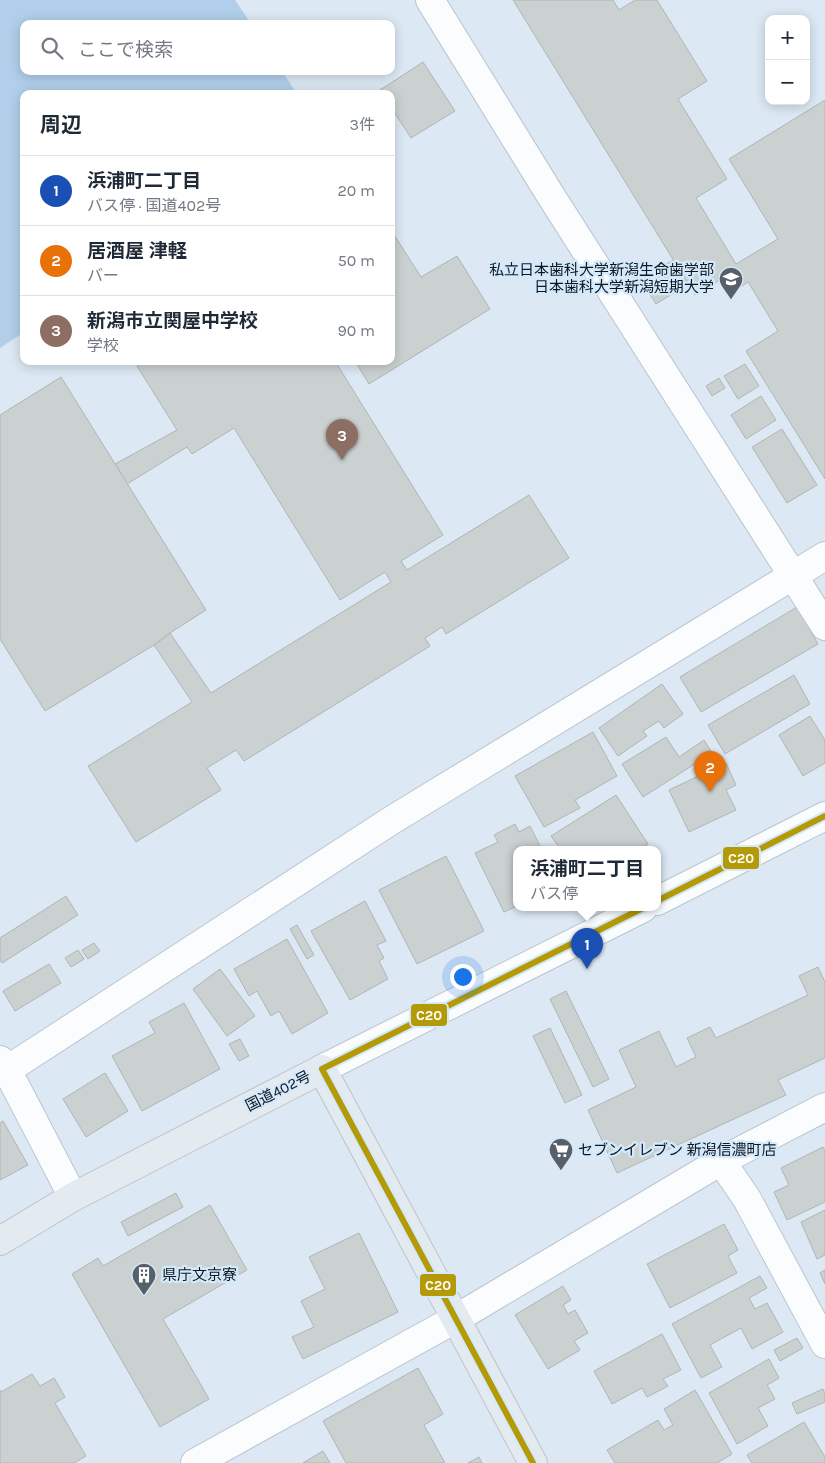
<!DOCTYPE html>
<html lang="ja">
<head>
<meta charset="utf-8">
<style>
	body { margin:0; font-family:Karla,"Noto Sans JP",sans-serif; background:#f2f2f3; color:#1f2937 }
	.controls { position:absolute; right:15px; top:15px; display:grid; overflow:hidden; border-radius:10px; box-shadow:0 2px 12px #0003 }
	.controls button { width:45px; height:45px; display:grid; place-items:center; padding:0; border:0; border-bottom:1px solid #e0e1e3; background:#fff; color:#1f2937; font:25px sans-serif }
	.you { position:absolute; left:462px; top:976px; width:18px; height:18px; margin:-12px; border:4px solid #fff; border-radius:50%; background:#1a73e8; box-shadow:0 0 0 8px #1a73e833 }
	.badge { display:grid; place-items:center; width:32px; height:32px; border-radius:50%; background:#1a73e8; color:#fff; font-size:16px; font-weight:700 }
	.pin { position:absolute; translate:-50% -41px; filter:drop-shadow(0 1px 2px #0008) }
	.pin::after { content:''; position:absolute; top:26px; width:18px; height:15px; background:inherit; clip-path:polygon(0 0,100% 0,50% 100%) }
	.popup { position:absolute; left:513px; top:846px; width:148px; height:65px; box-sizing:border-box; display:grid; place-content:center; border-radius:10px; background:#fff; filter:drop-shadow(0 1px 4px #0005); font-size:16px; white-space:nowrap; color:#747a83 }
	.popup b { font-size:19px; color:#1f2937 }
	.popup::after { content:''; position:absolute; left:50%; top:100%; margin-left:-10px; border:10px solid transparent; border-top-color:#fff }
	.list { margin:0; padding:0; list-style:none }
	h2 { display:flex; justify-content:space-between; align-items:center; height:65px; margin:0; padding:0 20px; font-size:21px }
	h2 small { font-size:16px; font-weight:400; color:#747a83 }
	.list li { display:grid; grid-template-columns:32px 1fr auto; gap:15px; align-items:center; box-sizing:border-box; height:70px; padding:0 20px; border-top:1px solid #e0e1e3 }
	.list b { display:block; font-size:19px; white-space:nowrap }
	.list p { margin:0; font-size:16px; white-space:nowrap; color:#747a83 }
	.list em { font-size:16px; font-style:normal; color:#747a83 }
	.icon { flex:none; width:28px; height:28px; fill:none; stroke:currentColor; stroke-width:2; stroke-linecap:round; stroke-linejoin:round }
	.map { position:relative; flex:none; width:825px; height:1463px; overflow:hidden }
	.search { position:absolute; background:#fff; box-shadow:0 2px 12px #0003; left:20px; top:20px; width:375px; height:55px; display:flex; align-items:center; gap:12px; box-sizing:border-box; padding:0 18px; border-radius:10px; color:#747a83; font-size:19px }
	.panel { position:absolute; background:#fff; box-shadow:0 2px 12px #0003; left:20px; top:90px; width:375px; height:275px; border-radius:10px }
	.map>svg:first-child { display:block }
	.green { fill:#b1cfea }
	.building { fill:#cbd1d0; stroke:#b0b5b6 }
	.lines { fill:none; stroke-linecap:round; stroke-linejoin:round }
	.minor-casing { stroke:#bcc5ce; stroke-width:30 }
	.tertiary-casing { stroke:#bcc5ce; stroke-width:30 }
	.trunk-casing { stroke:#bec4ca; stroke-width:30 }
	.minor { stroke:#fafcfd; stroke-width:28 }
	.tertiary { stroke:#fafcfd; stroke-width:28 }
	.trunk { stroke:#e3eaf0; stroke-width:28 }
	.bus-1-casing { stroke:#d3e9fc; stroke-width:10 }
	.bus-1 { stroke:#b49a06; stroke-width:6 }
	.labels { text-anchor:middle; dominant-baseline:central; stroke-width:4.5; stroke-linejoin:round; paint-order:stroke }
	.poi-label { font-size:15px; fill:#10171e; stroke:#d3e9fc; text-anchor:start }
	.street-label { font-size:15px; fill:#10171e; stroke:#d3e9fc }
	.line-badge { stroke:#d3e9fc; stroke-width:2 }
	.badge-label { font-size:14px; text-anchor:middle; font-weight:bold; fill:#fff }
</style>
</head>
<body>
<div class="map">
<svg width="825" height="1463" viewBox="0 0 825 1463">
	<rect width="100%" height="100%" fill="#dce8f3"/>
	<polygon class="green" points="0,0 235,0 251,24 24,24 24,71 282,71 297,94 24,94 24,332 0,348"/>
	<g class="building">
		<polygon points="513,0 613,0 619,10 635,0 657,0 707,81 678,99 727,179 696,198 736,264 778,239 729,159 825,100 825,479 746,351 778,331 748,282 737,289 728,275 695,295"/>
		<polygon points="423,62 455,111 411,138 391,107 391,94 383,94 380,90"/>
		<polygon points="391,230 421,277 457,256 490,309 369,384 355,361 391,361"/>
		<polygon points="673,260 688,284 656,304 641,280"/>
		<polygon points="145,361 335,361 443,535 401,561 407,570 529,495 569,558 446,634 442,627 425,638 430,646 244,761 236,750 207,768 221,790 136,842 88,766 192,702 154,645 170,633 211,693 391,582 385,572 340,600 234,428 192,454 187,447 127,484 115,464 177,430 137,366"/>
		<polygon points="745,364 759,386 738,399 724,376"/>
		<polygon points="61,377 206,610 170,633 154,645 45,711 0,639 0,415"/>
		<polygon points="719,378 725,388 712,396 706,386"/>
		<polygon points="761,396 776,420 746,439 731,415"/>
		<polygon points="782,429 817,485 787,503 752,447"/>
		<polygon points="797,607 818,644 701,712 680,677"/>
		<polygon points="794,675 810,704 725,754 708,725"/>
		<polygon points="662,684 683,714 664,728 659,721 643,731 647,736 618,756 599,728"/>
		<polygon points="810,716 825,740 825,763 803,776 779,735"/>
		<polygon points="593,732 617,776 575,800 580,808 544,827 515,776"/>
		<polygon points="666,737 679,757 704,740 712,753 643,797 622,764"/>
		<polygon points="726,763 736,785 726,790 736,810 689,832 669,790"/>
		<polygon points="616,795 648,844 638,850 631,850 628,847 623,850 561,850 551,836"/>
		<polygon points="515,824 519,832 530,826 542,850 517,850 517,906 504,912 475,853 498,842 494,835"/>
		<polygon points="446,856 484,931 417,964 379,890"/>
		<polygon points="66,896 78,915 2,963 0,960 0,938"/>
		<polygon points="365,901 386,941 377,945 384,958 379,961 388,979 350,1000 311,931"/>
		<polygon points="297,925 314,955 307,959 290,929"/>
		<polygon points="287,939 328,1013 292,1034 279,1011 271,1016 257,991 249,996 234,969"/>
		<polygon points="94,943 100,951 88,959 82,950"/>
		<polygon points="78,950 84,959 71,967 65,958"/>
		<polygon points="49,964 61,983 15,1011 3,991"/>
		<polygon points="818,967 825,982 825,1058 778,1080 786,1095 617,1173 588,1110 636,1087 619,1050 659,1031 676,1067 696,1057 687,1038 710,1027 716,1038 808,995 799,976"/>
		<polygon points="220,969 255,1016 227,1036 193,989"/>
		<polygon points="566,991 609,1079 593,1087 550,999"/>
		<polygon points="184,1003 220,1069 142,1111 112,1056 155,1033 149,1022"/>
		<polygon points="550,1028 582,1095 565,1103 533,1036"/>
		<polygon points="240,1039 249,1056 239,1061 229,1044"/>
		<polygon points="105,1073 128,1111 86,1137 63,1099"/>
		<polygon points="3,1121 28,1165 0,1180 0,1123"/>
		<polygon points="823,1147 825,1151 825,1202 787,1220 774,1192 789,1185 781,1168"/>
		<polygon points="176,1193 183,1207 128,1236 121,1222"/>
		<polygon points="210,1205 247,1270 163,1319 209,1399 160,1427 72,1274 98,1258 103,1266"/>
		<polygon points="825,1210 825,1255 817,1259 801,1222"/>
		<polygon points="724,1224 738,1250 728,1256 737,1273 670,1308 647,1264"/>
		<polygon points="359,1233 398,1312 303,1359 292,1337 314,1327 301,1301 325,1289 309,1257"/>
		<polygon points="825,1270 825,1284 820,1273"/>
		<polygon points="760,1276 767,1288 749,1298 755,1309 767,1303 783,1332 752,1349 741,1328 710,1345 722,1367 701,1378 672,1324"/>
		<polygon points="563,1286 571,1300 563,1305 568,1314 575,1310 588,1333 574,1341 580,1350 548,1369 515,1315"/>
		<polygon points="662,1334 681,1370 663,1379 668,1386 647,1397 642,1388 612,1404 594,1371"/>
		<polygon points="797,1338 803,1348 780,1361 774,1350"/>
		<polygon points="769,1359 779,1378 767,1385 775,1399 758,1408 768,1426 737,1444 709,1393"/>
		<polygon points="418,1368 443,1414 424,1425 445,1463 346,1463 323,1421"/>
		<polygon points="32,1374 40,1386 54,1378 65,1397 55,1403 86,1456 74,1463 0,1463 0,1390 1,1392"/>
		<polygon points="823,1389 825,1394 825,1402 797,1414 792,1403"/>
		<polygon points="695,1390 732,1454 717,1463 615,1463 607,1450 658,1420 664,1430 673,1425 664,1409"/>
		<polygon points="804,1422 825,1457 825,1463 752,1463 747,1455"/>
		<polygon points="323,1451 330,1463 303,1463"/>
		<polygon points="479,1457 482,1463 468,1463"/>
	</g>
	<g class="lines">
		<defs>
			<g id="minor">
				<polyline points="430,0 551,196 825,626"/>
				<polyline points="0,1060 7,1070 73,1197"/>
				<polyline points="7,1070 392,820 825,556"/>
				<polyline points="721,1161 747,1199 825,1344"/>
				<polyline points="195,1463 457,1318 721,1161 825,1107"/>
			</g>
			<g id="tertiary">
				<polyline points="657,901 825,816"/>
				<polyline points="322,1069 643,908"/>
			</g>
			<polyline id="trunk" points="0,1241 73,1197 322,1069 533,1463"/>
		</defs>
		<use href="#minor" class="minor-casing"/>
		<use href="#tertiary" class="tertiary-casing"/>
		<use href="#trunk" class="trunk-casing"/>
		<use href="#minor" class="minor"/>
		<use href="#tertiary" class="tertiary"/>
		<use href="#trunk" class="trunk"/>
		<defs>
			<g id="bus-1">
				<polyline points="657,901 825,816"/>
				<polyline points="533,1463 322,1069 643,908"/>
			</g>
		</defs>
		<use href="#bus-1" class="bus-1-casing"/>
		<use href="#bus-1" class="bus-1"/>
	</g>
	<defs>
		<symbol id="university-pin" viewBox="-11 -11 22 30"><path d="M0 17L-7.5 6A9.5 9.5 0 1 1 7.5 6Z" fill="#576069" stroke="#d3e9fc"/><path d="M0-5L7-2L0 1L-7-2ZM-4 1L0 2.5L4 1V4Q0 6-4 4Z" fill="#fff"/></symbol>
		<symbol id="supermarket-pin" viewBox="-11 -11 22 30"><path d="M0 17L-7.5 6A9.5 9.5 0 1 1 7.5 6Z" fill="#576069" stroke="#d3e9fc"/><path d="M-6-5.5h2.5l.6 2H6L4.5 2H-2.5L-4.4-4H-6ZM-1.5 3.2a1.3 1.3 0 1 0 .1 0ZM3 3.2a1.3 1.3 0 1 0 .1 0Z" fill="#fff"/></symbol>
		<symbol id="building-pin" viewBox="-11 -11 22 30"><path d="M0 17L-7.5 6A9.5 9.5 0 1 1 7.5 6Z" fill="#576069" stroke="#d3e9fc"/><path d="M-4-6H4V6H1V3H-1V6H-4ZM-2.5-4.3h1.7v1.8h-1.7ZM.8-4.3h1.7v1.8H.8ZM-2.5-1h1.7V.8h-1.7ZM.8-1h1.7V.8H.8Z" fill="#fff"/></symbol>
	</defs>
	<g fill-rule="evenodd">
		<use href="#university-pin" x="717" y="265" width="28" height="38"/>
		<use href="#supermarket-pin" x="547" y="1136" width="28" height="38"/>
		<use href="#building-pin" x="130" y="1261" width="28" height="38"/>
	</g>
	<g class="labels">
		<g class="poi-label">
			<text x="714" y="270" text-anchor="end">私立日本歯科大学新潟生命歯学部<tspan x="714" dy="17">日本歯科大学新潟短期大学</tspan></text>
			<text x="578" y="1150">セブンイレブン 新潟信濃町店</text>
			<text x="162" y="1275">県庁文京寮</text>
		</g>
		<g class="street-label">
			<text transform="translate(278 1091) rotate(-27)">国道402号</text>
		</g>
	</g>
	<g class="line-badge">
		<rect x="722" y="846" width="38" height="24" rx="5" fill="#b49a06"/>
		<rect x="410" y="1003" width="38" height="24" rx="5" fill="#b49a06"/>
		<rect x="419" y="1273" width="38" height="24" rx="5" fill="#b49a06"/>
	</g>
	<g class="badge-label">
		<text x="741" y="863">C20</text>
		<text x="429" y="1020">C20</text>
		<text x="438" y="1290">C20</text>
	</g>
</svg>
<div class="controls">
<button>+</button>
<button>−</button>
</div>
<div class="you"></div>
<div class="pin badge" style="left:587px;top:969px;background:#1a4fb4">1</div>
<div class="popup"><b>浜浦町二丁目</b>バス停</div>
<div class="pin badge" style="left:710px;top:792px;background:#e8710a">2</div>
<div class="pin badge" style="left:342px;top:460px;background:#8d6e63">3</div>
<div class="search"><svg class="icon" aria-label="search" viewBox="0 0 24 24"><circle cx="10" cy="10" r="6"/><path d="M15 15l6 6"/></svg>ここで検索</div>
<section class="panel">
<h2>周辺<small>3件</small></h2>
<ul class="list">
<li><span class="badge" style="background:#1a4fb4">1</span><div><b>浜浦町二丁目</b><p>バス停 · 国道402号</p></div><em>20 m</em></li>
<li><span class="badge" style="background:#e8710a">2</span><div><b>居酒屋 津軽</b><p>バー</p></div><em>50 m</em></li>
<li><span class="badge" style="background:#8d6e63">3</span><div><b>新潟市立関屋中学校</b><p>学校</p></div><em>90 m</em></li>
</ul>
</section>
</div>
</body>
</html>
